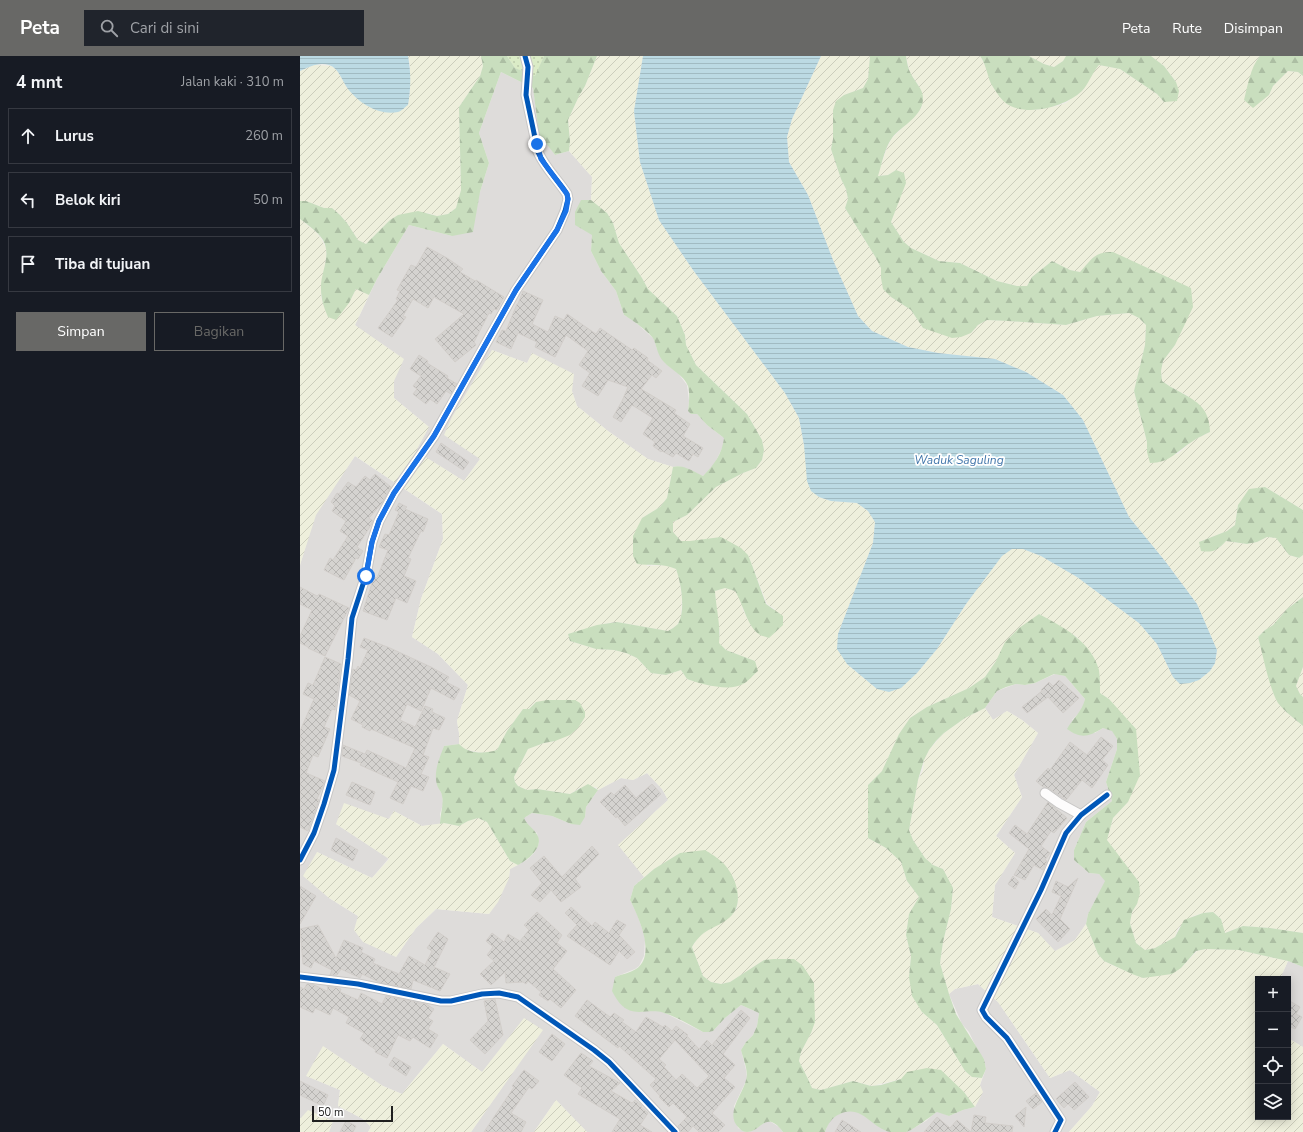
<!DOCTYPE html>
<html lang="id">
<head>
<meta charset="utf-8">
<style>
	body { margin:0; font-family:"Nunito Sans",sans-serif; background:#20242c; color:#f1f3f6 }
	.controls { position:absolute; right:12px; bottom:12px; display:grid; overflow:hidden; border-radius:0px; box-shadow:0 2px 10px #0003 }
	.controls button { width:36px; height:36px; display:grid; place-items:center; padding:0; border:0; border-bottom:1px solid #363941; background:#171b24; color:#f1f3f6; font:20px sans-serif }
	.scale { position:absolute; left:12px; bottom:10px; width:81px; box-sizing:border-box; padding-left:4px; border:2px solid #202020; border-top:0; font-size:11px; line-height:14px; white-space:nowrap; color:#202020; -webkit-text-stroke:3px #fff; paint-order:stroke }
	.stop { position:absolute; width:12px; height:12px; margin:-9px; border:3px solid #1a73e8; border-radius:50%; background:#fff }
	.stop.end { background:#1a73e8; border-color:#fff; box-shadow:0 1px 4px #0008 }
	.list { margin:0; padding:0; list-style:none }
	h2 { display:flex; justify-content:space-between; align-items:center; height:52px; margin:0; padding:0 16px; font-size:17px }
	h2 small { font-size:13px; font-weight:400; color:#9ea1a6 }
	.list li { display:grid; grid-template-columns:26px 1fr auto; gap:12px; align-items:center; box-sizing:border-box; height:56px; margin:0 8px 8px; padding:0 8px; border:1px solid #363941; border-radius:0px }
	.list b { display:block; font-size:15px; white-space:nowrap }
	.list em { font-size:13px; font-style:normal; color:#9ea1a6 }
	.actions { display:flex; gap:8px; padding:12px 16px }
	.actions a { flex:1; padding:9px 0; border:1px solid #686866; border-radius:0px; text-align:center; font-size:14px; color:#686866 }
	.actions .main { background:#686866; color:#fff }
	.icon { flex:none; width:22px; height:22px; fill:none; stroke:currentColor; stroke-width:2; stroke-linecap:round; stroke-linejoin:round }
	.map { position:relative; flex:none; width:1003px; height:1076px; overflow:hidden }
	header { display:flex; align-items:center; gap:24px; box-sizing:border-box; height:56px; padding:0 20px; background:#686866; color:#fff }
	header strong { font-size:19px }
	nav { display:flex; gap:22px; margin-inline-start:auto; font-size:14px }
	.search { width:280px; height:36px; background:#20242c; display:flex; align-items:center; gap:10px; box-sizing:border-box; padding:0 14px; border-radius:0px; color:#9ea1a6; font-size:15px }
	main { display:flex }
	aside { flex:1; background:#171b24 }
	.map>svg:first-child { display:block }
	.residential { fill:#dedcda }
	.farmland { fill:url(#farmland-furrows) }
	.grass { fill:url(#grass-dots) }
	.forest { fill:url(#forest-firs) }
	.water { fill:url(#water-rules) }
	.building { fill:url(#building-cross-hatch); stroke:#d2ceca; fill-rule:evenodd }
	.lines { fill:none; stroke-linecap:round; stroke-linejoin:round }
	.street-casing { stroke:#c7c6c5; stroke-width:11 }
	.street { stroke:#fdfcfc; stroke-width:9 }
	.cycleway-casing { stroke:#fff; stroke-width:8 }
	.cycleway { stroke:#0057b8; stroke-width:5 }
	.route { stroke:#1a73e8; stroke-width:5 }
	.labels { text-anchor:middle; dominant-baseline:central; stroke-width:3.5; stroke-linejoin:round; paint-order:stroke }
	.water-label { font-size:12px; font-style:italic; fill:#4578ac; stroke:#fff }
</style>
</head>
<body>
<header>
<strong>Peta</strong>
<div class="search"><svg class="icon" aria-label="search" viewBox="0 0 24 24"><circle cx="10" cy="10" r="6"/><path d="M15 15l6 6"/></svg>Cari di sini</div>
<nav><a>Peta</a><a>Rute</a><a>Disimpan</a></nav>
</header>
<main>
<aside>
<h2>4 mnt<small>Jalan kaki · 310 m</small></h2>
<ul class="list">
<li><svg class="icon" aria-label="ahead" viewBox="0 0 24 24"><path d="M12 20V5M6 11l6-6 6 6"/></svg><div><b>Lurus</b></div><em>260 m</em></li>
<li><svg class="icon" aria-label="left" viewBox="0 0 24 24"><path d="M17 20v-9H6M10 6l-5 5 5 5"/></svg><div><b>Belok kiri</b></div><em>50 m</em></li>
<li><svg class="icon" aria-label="arrive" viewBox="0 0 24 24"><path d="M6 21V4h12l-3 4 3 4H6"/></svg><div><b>Tiba di tujuan</b></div></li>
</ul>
<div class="actions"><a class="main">Simpan</a><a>Bagikan</a></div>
</aside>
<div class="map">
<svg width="1003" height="1076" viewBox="0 0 1003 1076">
	<defs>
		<pattern id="farmland-furrows" width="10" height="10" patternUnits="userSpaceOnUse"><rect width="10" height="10" fill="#eeefdc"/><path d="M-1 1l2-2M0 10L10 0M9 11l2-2" fill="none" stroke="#cccdbc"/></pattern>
		<pattern id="grass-dots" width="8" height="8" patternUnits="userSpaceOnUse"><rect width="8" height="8" fill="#dbecc7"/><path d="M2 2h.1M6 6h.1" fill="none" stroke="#bccaab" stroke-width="1.8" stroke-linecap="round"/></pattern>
		<pattern id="forest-firs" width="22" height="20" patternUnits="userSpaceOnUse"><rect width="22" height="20" fill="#c9debe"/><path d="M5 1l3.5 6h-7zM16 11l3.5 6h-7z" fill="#acbea3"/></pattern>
		<pattern id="water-rules" width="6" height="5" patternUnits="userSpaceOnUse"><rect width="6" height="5" fill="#bcdae3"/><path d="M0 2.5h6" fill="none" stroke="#a1bbc2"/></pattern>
		<pattern id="building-cross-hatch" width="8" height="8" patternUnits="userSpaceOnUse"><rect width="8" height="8" fill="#d5d3d0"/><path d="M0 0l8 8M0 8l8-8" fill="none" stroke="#b7b5b2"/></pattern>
	</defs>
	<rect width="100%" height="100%" fill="#efede9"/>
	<g class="residential">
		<polygon points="201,16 233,32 240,78 255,99 269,95 292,121 291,144 281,145 292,179 291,195 301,215 316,235 324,259 333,264 354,283 357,293 366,308 378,317 387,329 389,345 388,355 397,358 407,369 424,382 423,390 414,409 403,420 382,411 378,410 373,411 348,403 308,375 277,350 272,335 232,297 227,307 192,294 180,403 164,425 115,395 129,371 94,342 94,325 55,269 77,223 109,169 152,180 180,136 189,107 179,77"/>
		<polygon points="55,400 142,458 143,483 121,543 112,581 138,598 168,629 157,665 159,677 159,688 144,690 137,729 142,738 143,748 140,758 140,768 122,770 94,755 89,763 36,768 89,802 72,822 17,796 20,833 29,842 58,860 96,901 116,872 136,853 189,858 209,822 210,813 227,804 235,796 239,787 237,777 229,771 224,762 232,757 252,760 271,768 285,761 286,751 298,734 321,722 333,724 347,717 362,733 368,744 319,789 344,821 334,830 330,844 337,858 344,878 345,884 344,900 339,910 335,913 315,921 340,956 356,954 365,957 403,976 409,976 413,975 425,962 441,949 459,957 457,970 453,979 446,986 441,994 446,1014 447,1023 434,1050 438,1072 445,1076 287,1076 256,1044 234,1076 171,1076 242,974 182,1016 143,988 102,1038 83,1030 7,1020 40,1034 38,1050 63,1063 71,1071 68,1076 29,1076 33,1065 0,1062 0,509 15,459"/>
		<polygon points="755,618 765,620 785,643 783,653 772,664 795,677 803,672 812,674 817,683 817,693 806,726 812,745 786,766 774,794 774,804 789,817 799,818 806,825 788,858 786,868 775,884 755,896 738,877 692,861 695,829 715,797 696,780 722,741 714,719 738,677 722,664 707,655 693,664 685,652 697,635 716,628 725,629 735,627"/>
		<polygon points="988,905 1003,911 1003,991 988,982 988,923 980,923"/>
		<polygon points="678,928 698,946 750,1022 770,1014 800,1036 792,1050 769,1076 607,1076 626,1065 637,1055 649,1060 663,1054 675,1051 680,1029 686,1013 684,1003 678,995 669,976 662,968 649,938 655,933"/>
		<polygon points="548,1054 558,1056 590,1076 525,1076 528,1068 534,1060"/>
		<polygon points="466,1066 471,1066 479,1071 483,1076 449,1076"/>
	</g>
	<g class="farmland">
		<polygon points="108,0 181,0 183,10 180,20 159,51 161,134 159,143 156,152 148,158 137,160 128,157 98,159 90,164 66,188 58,184 47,167 40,159 32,152 24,152 6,145 0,145 0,15 14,9 31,10 37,14 47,32 108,49 110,35 110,9"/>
		<polygon points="297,0 343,0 334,55 340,106 359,164 393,214 485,337 499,362 504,389 519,441 531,445 557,447 568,455 575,466 573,487 538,578 547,608 577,633 617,617 637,593 666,548 702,499 712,493 723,493 741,500 777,521 839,567 857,588 873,621 899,624 910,615 915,607 917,595 897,548 865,505 829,461 783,364 763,339 726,316 695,303 638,297 608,291 572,275 558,260 533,204 508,139 489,106 487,81 492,63 521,0 570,0 568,23 563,32 544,39 533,54 533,83 531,93 541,123 546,133 548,143 545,152 576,202 581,212 581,222 591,241 611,254 623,272 671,277 678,269 687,264 708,265 766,269 797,260 829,257 839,262 846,269 845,289 834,335 847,386 847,396 878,398 892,385 910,376 888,340 871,331 862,325 861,315 863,305 875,289 794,201 780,216 770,214 752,205 732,221 727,230 717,230 697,225 660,207 639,205 611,192 604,186 591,166 605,127 596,114 588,119 577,120 587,92 592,82 616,59 622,51 619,30 610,17 606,0 680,0 686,11 693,31 715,51 736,54 757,50 766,47 783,34 792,17 799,9 820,13 857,38 864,46 876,26 864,10 851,0 960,0 957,4 969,39 973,30 988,15 998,16 1003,20 1003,454 965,431 938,449 935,469 927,475 899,486 920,492 925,485 947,488 957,486 967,481 976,482 989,499 999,502 1003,499 1003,541 987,553 973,569 965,574 958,581 974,638 979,647 985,655 1003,670 1003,877 970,872 943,870 924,877 921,863 913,856 903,857 893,860 878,872 875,881 855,892 845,894 836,887 830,867 832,856 837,848 833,818 820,802 807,784 813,762 828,746 815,651 809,643 800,637 799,616 791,597 776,580 739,558 696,605 685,621 669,632 627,651 610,662 599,678 582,715 568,729 568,782 586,792 601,806 607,825 619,841 609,858 606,879 611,900 609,921 622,956 637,969 665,1015 672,1021 682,1022 680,1029 683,1036 675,1051 664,1036 601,1023 572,1030 553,1025 521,1034 512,1032 508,1023 499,1005 501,996 511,977 464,904 430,926 421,928 411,926 403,920 392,891 397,883 404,876 431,860 437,852 438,841 433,821 380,797 354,813 344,821 318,789 368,744 362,733 347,717 333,724 321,722 298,734 296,731 279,732 270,738 237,733 227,734 218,730 215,726 214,721 228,693 244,687 255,685 236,646 229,653 223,653 207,675 197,694 188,697 178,696 164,693 159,688 159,677 157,665 168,629 138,598 112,581 121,543 143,483 142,458 55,400 16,459 0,509 0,163 16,176 22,184 26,192 26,202 21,232 21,242 28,261 49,247 56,233 69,239 55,269 104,303 94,325 94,342 129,371 116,395 164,425 180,403 144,379 152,361 192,294 227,307 232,297 274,318 272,335 277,350 308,375 348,403 373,411 367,442 360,451 342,462 347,510 367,509 376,513 379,522 382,541 381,561 377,569 368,575 317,566 308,567 268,578 270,585 296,593 314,594 326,597 337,602 351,617 366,619 381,614 387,623 413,630 455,605 426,594 418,587 420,577 416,556 415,535 425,532 435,535 441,544 443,554 452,571 475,553 467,548 448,499 390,485 381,485 373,476 373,466 387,459 416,431 443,417 456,412 462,404 464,394 462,384 447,358 396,309 386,289 385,279 377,260 348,233 342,222 319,187 313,167 307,157 291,144 292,121 269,95 270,85 268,64 279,40 285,30"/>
		<polygon points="729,0 766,0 763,5 754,11 744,8"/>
		<polygon points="1003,611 1003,641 1000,638 996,630"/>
		<polygon points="685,652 693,664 707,655 722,664 738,677 714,719 722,741 696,780 715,797 695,829 692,861 738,877 755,895 775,884 786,868 798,898 804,905 814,910 843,922 881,912 897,895 906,893 939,894 988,905 980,923 958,923 958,1061 988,1061 988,982 1003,991 1003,1076 769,1076 792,1050 800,1036 770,1014 750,1022 698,946 678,928 655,933 649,938 640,907 643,886 651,853 653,832 643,813 633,809 625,802 613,784 609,774 618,724 623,714 624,704 629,694 644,677 665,662"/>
		<polygon points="44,747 89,763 94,755 122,770 144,767 159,770 168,765 178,762 187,766 210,805 218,809 210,813 209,822 198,846 189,858 136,853 116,872 96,901 63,886 54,874 58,860 29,842 3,820 17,796 72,822 89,803 36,768"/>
		<polygon points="224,962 243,974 171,1076 68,1076 71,1071 63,1063 38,1050 40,1034 6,1020 23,990 83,1030 102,1038 143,988 182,1016"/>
		<polygon points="256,1044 287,1076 234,1076"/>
		<polygon points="8,1054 33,1065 29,1076 0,1076 0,1062 1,1062"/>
	</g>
	<polygon class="grass" points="207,0 244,0 235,21 215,12"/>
	<g class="forest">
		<path d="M181,0H207L215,12L235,20L244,0H297L285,30L279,40L268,64L270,85L269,95L255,99L239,78L233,32L201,16L179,77L189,107L180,136L173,176L152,180L109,169L77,223L69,239L56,233L49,247L36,264L28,261C24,252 21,243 21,233C20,217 32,200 23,184C17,175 8,169 0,163V145H6L24,152H32L40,159L47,167L58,184L66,188L90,164L98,159L118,155L137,160L148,158L156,152L161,134L159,51L180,20L183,10Z"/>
		<path d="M570,0H606C607,6 608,13 611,18C615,26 623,33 623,42C623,61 602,69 592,82C584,93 582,108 578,120L588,119L596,114L604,117L606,127L591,166L604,186L611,192L639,205L660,207L697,225L717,230H727L732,221L752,205L770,214L780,216C792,203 794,196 813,196L891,232L893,251L875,289L863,305L861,315L862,325C883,341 910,343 910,376C904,379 899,381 893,385C877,395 870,407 850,407L847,396V386L834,335L845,289L846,269L839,262L829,257L797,260L766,269L708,265L687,264L678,269L671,277L661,281L652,282L623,272L611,254L591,241L583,233L581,222V212L576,202L545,152L548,143L546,133L541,123L531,93L533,83V54L536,45L544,39L563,32L568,23Z"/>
		<path d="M680,0H729L744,8L754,11L763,5L766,0H851L864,10L876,26L879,35L877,45L864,46L857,38L820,13L799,9C792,17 788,29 782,35C765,51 728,61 707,48C702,45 696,36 693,31C687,22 687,9 680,0Z"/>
		<path d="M960,0H1003V20L998,16L988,15L973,30L969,39L953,52L944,44C948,29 950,12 960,0Z"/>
		<path d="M281,144H291L307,157L313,167L319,187L342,222L348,233L377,260L385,279L386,289L396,309L447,358L462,384L464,394L462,404L456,412L443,417L416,431L387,459L373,466V476L381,485H390L421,481L441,492L448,499L452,509L466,548L483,560V569L469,582C466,581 462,580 460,579C447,571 443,547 435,535L425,532L415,535C416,552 421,570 419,587L426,594L455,605L458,615C453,619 449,625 443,628C430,636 400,628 387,623L381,614L366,619L351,617L337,602L326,597L314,594L296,593L270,585L268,578L297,569L317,566L368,575C371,573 375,571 378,568C386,554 381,527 376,513C363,507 351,510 337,508L333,500V480L342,462L360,451L367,442L373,411C383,408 394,416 403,420C414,409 422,398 424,382L407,369L397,358H391L388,355C389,347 390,338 388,330C384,319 371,314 364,306C358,300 357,292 354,284C351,277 331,263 324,259L316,235L301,215L291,195L292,179L275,169V156Z"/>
		<path d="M965,431L1003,454V499L999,502L989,499L976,482L967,481L957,486L947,488L926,485C918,494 913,497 901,495L899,486L927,475L935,469L938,449L949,433Z"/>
		<path d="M1003,541V611L996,630L1000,638L1003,641V670C995,663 985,656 978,647C969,632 963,599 958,581L965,574L973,569L987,553Z"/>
		<path d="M739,558C763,571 791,585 799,614C800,621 800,629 800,637L809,643L836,673L840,719L828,746L813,762L807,784L839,826L840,837L837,848L832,856L830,867L836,887L845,894L855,892L875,881L884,864L903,857L913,856L921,863L925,877L943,870L970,872L1003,877V911L988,905L939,894L906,893L896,895L881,912L872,918L843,922L832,918L804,905L798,898L786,868L788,858L805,825L799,818L789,817L774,804V794L786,766L812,745L806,726L817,693V683L812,675L803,672C788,681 781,683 767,673C773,662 782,656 785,643L765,620L754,618L735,627L725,629L716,628L706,631L697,635L685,652L665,662L644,677L636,685L629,694L624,704L618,724L609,774L613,784L625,802L633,809L643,813L653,832L651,853L643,886L640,907L649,938L656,958L684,1003L686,1013L682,1022L672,1021L665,1015L637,969L622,956L612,940L609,921L611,900L606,879L609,858L619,841L607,825L601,806L586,792L568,782V729L582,715L599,678L610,662L627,651L669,632L685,621L696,605L705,586L719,572Z"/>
		<path d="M247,644H275L280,647L285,656V661L278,672L270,679L255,685L244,687L228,693L214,721L215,726L218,730L227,734L237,733L270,738L288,728L298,734L286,751L285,761L280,769L271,768L252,760L232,757L224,762C228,770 232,771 236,777C246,790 228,804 218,809L210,805L187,766L178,762L168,765L159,770L144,767L140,768C140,758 144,749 142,740C142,736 138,733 137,729C133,716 140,701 144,690L159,688C168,698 185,698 197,694L207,675L223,653H229L236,646Z"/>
		<path d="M405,794C413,799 423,805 428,813C437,825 443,847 432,859C419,873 404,870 392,891L403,920L411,926L421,928L430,926L464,904L474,903H494L503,910L514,927L515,966L511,977L501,996L499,1005L508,1023L512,1032L521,1034L553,1025L571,1030L581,1029L601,1023L607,1016L627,1012L641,1014L664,1036L675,1051L663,1054L649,1060L637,1056C631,1060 612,1075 606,1076C602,1076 594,1076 590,1076C571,1072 562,1048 540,1058C532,1061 528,1068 525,1076H483C466,1053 461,1076 447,1076C443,1076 441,1074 439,1072C424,1058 443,1038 446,1024C449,1015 443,1003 441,994L446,986L453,979L457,970L459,957L441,949L425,962L413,975L409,976H403C390,969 377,961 364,957C355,954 348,956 339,956C325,956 318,947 312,935L315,921C322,918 330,917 336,913C357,899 338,860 330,844L334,830L354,813L380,797Z"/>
	</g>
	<g class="water">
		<path d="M0,0H108C111,16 111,32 108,49C105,51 102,55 98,56C79,60 59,47 48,33C42,25 39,12 29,9C18,6 10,11 0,15Z"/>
		<polygon points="343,0 521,0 492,63 487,81 489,106 508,139 533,204 558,260 572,275 608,291 638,297 695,303 726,316 763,339 783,364 829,461 865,505 897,548 917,594 915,607 910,615 899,624 890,627 880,628 873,621 857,588 839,567 777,521 741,500 723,493 712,493 702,500 666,548 637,593 617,617 601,632 589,636 577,633 547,608 537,593 538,578 573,487 575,466 568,455 557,447 531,445 519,441 511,435 507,425 504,389 499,362 485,337 393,214 359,164 340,106 334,55"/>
	</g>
	<g class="building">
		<polygon points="127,191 147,202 163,213 160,216 175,225 176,224 204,241 197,254 194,253 191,258 189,257 174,286 176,289 155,306 135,283 164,258 134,241 128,252 113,243 103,260 106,261 92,281 78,272 98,244 96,243 100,235 97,234 111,209 116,211"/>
		<polygon points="223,235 243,244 232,268 248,276 255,260 264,264 267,258 296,278 300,272 332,294 334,292 348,302 347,304 362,315 356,322 352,319 341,333 376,354 374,357 390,368 383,380 403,392 398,401 393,398 389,405 376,397 373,401 362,395 361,396 353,390 355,386 343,378 353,362 332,349 321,366 313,361 322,345 328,331 308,324 298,340 282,330 290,317 279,309 288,295 266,279 255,301 235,291 237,286 218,277 211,293 196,286 202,274 206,275 217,248 218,248"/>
		<polygon points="119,299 128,305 127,307 148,320 147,322 157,328 151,338 146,335 137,348 130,343 126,348 113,338 117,333 113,330 121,320 110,313"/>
		<polygon points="141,387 169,406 163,414 136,396"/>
		<polygon points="75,418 91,431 82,447 69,462 73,465 71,469 57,491 63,495 58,503 56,502 44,524 24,514 30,502 33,504 48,480 40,475 46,465 32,455 35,450 31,446 37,437 39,438 48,426 56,431 65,420 70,424"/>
		<polygon points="99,447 107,451 105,453 128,463 123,476 121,475 108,502 111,503 104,520 116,525 107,547 96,542 87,564 63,555 74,521 77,522 88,494 79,491 85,478 89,479 99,456 95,454"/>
		<polygon points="0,531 17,540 19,538 49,552 25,600 8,592 8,591 0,587 0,580 12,554 0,548"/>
		<polygon points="64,582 90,592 131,611 149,621 146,626 160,633 154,644 131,632 121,655 107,648 100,664 115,671 125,650 133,653 132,656 145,662 139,674 133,672 123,699 129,701 121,718 129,721 123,735 111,730 103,748 90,742 98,726 60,709 61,707 42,700 43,689 65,698 67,694 106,712 115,692 71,673 70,675 62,671 63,669 51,663 60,645 49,639 53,613 56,614 58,610 60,612 68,594 60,591"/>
		<polygon points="25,601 41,608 35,654 32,653 24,671 30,673 18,701 13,699 6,717 25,725 17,743 19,744 8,775 0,771 0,675 14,643 3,638 8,627 13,629"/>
		<polygon points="759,624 779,642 763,657 748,641 727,657 722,651 742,635 741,634 749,626 753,630"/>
		<polygon points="801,681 813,690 802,704 808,709 792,732 782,724 766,744 748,732 743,731 736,725 748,712 750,714 770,686 787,699"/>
		<polygon points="52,726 75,736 70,749 46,739"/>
		<polygon points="352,728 361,738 325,770 317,760 316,762 300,746 311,736 314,739 325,729 336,742"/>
		<polygon points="748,746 767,762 754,777 751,775 741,790 750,797 745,804 747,805 743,814 734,809 725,824 714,819 729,793 709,777 715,769 727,778"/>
		<polygon points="36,782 58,794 53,805 31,794"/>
		<polygon points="292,790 299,798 275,823 281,831 261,846 251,834 240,846 231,839 242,827 230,812 244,800 262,821"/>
		<polygon points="713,820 719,826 715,833 708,828"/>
		<polygon points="778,822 760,863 770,873 758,886 736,863 746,853 752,859 761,840 752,836 756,825 768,831"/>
		<polygon points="0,830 16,840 0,868"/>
		<polygon points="271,851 292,870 295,866 309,877 317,864 326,869 319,879 335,896 327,903 319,895 310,909 267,880 277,869 265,857"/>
		<polygon points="237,856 262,879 257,887 267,895 253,913 276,934 261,952 250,943 248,945 239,939 241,936 228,925 226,928 223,926 206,927 205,916 191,929 180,918 194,905 187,899 193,891 186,885 192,877 204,886 208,878 220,885 229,874 224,869"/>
		<polygon points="18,869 36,902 44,884 63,892 61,896 75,903 73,907 99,918 109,900 125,909 132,895 127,892 138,876 148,883 134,911 150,918 140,935 113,924 111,933 81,927 62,918 60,922 41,913 37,919 30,919 32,914 14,905 11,912 3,908 0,873"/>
		<polygon points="7,928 12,928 27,935 28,932 27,930 37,932 41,933 40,936 58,944 61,937 82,948 86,940 117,946 121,948 122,947 126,948 134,953 128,962 133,965 128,973 138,979 130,992 113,981 110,985 98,979 87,1002 75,996 76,994 60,983 64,977 46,967 49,961 33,952 30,959 15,952 13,957 0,951 0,931 4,933"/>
		<polygon points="195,943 203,979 185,998 170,984 188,965 184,945"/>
		<path d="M287,944L310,961L314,957L324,964L322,966L336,976L346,961L363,971L365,969L372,975L376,970L388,979L387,980L399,993L407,984L412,989L441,954L450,962L423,998L435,1009L424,1022L435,1031L412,1057L425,1069L418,1076H399L393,1070L388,1076H381L378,1070L387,1061L373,1047L369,1051L359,1041L360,1040L350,1029L356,1023L319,990L318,992L275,960ZM375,984L409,1020L397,1032L382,1018L376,1024L364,1011L366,1009L359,1003Z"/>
		<polygon points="988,944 1000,951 996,958 1002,961 995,973 989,970 988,971"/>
		<polygon points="252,978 265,988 252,1005 239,996"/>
		<polygon points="281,997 293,1005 289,1010 320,1027 311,1035 332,1047 335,1044 342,1050 341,1051 348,1057 340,1069 352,1076 312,1076 320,1063 278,1038 282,1032 264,1019"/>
		<polygon points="94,1001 111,1011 106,1020 89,1009"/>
		<polygon points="224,1014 239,1025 232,1033 229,1031 211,1057 226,1066 221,1076 184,1076 214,1031 212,1030"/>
		<polygon points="0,1025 28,1039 23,1050 0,1039"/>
		<polygon points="775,1026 789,1041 774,1054 768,1048 764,1052 756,1043"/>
		<polygon points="736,1037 742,1046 733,1053 726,1045"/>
		<polygon points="726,1051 724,1071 715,1060"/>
		<polygon points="674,1059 686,1061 685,1067 713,1070 712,1076 624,1076 637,1061 650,1072 657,1064 671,1076"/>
		<polygon points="542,1064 561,1076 535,1076"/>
		<polygon points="46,1065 56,1070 53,1076 40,1076"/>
	</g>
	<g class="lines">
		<defs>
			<g id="street">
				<polyline points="745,737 759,747 781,759"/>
				<path d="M0,804L14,777L24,748L34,714L48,603L52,562L66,519L72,486L79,465L94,437L134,380L216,234L257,174L265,155L268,143L267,138C258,124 245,112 238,96L226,39L228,11L225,0"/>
				<polyline points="0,921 58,928 141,945 151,945 182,938 199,937 218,941 294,994 309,1006 375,1076"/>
				<polyline points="755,1076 761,1064 707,982 686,961 682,954 741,834 766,777 781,759 807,739"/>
			</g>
		</defs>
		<use href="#street" class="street-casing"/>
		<use href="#street" class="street"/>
		<defs>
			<g id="cycleway">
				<path d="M0,804L14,777L24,748L34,714L48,603L52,562L66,519L72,486L79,465L94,437L134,380L216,234L257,174L265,155L268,143L267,138C258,124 245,112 238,96L226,39L228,11L225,0"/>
				<polyline points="0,921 58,928 141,945 151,945 182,938 199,937 218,941 294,994 309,1006 375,1076"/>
				<polyline points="755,1076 761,1064 707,982 686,961 682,954 741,834 766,777 781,759 807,739"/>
			</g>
		</defs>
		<use href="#cycleway" class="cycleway-casing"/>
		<use href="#cycleway" class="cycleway"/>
	</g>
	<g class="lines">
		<polyline class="route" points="66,520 72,486 79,465 94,437 134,380 216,234 257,174 266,155 268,143 267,138 241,103 237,88"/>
	</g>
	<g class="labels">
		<g class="water-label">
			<text x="659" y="404">Waduk Saguling</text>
		</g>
	</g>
</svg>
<div class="controls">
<button>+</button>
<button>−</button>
<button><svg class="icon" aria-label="locate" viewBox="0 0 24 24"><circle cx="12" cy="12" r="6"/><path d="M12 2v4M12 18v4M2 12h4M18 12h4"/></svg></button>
<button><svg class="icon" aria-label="layers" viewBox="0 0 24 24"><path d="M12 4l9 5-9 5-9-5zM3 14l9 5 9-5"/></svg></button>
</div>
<div class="scale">50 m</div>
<div class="stop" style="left:66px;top:520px"></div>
<div class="stop end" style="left:237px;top:88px"></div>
</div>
</main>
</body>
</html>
